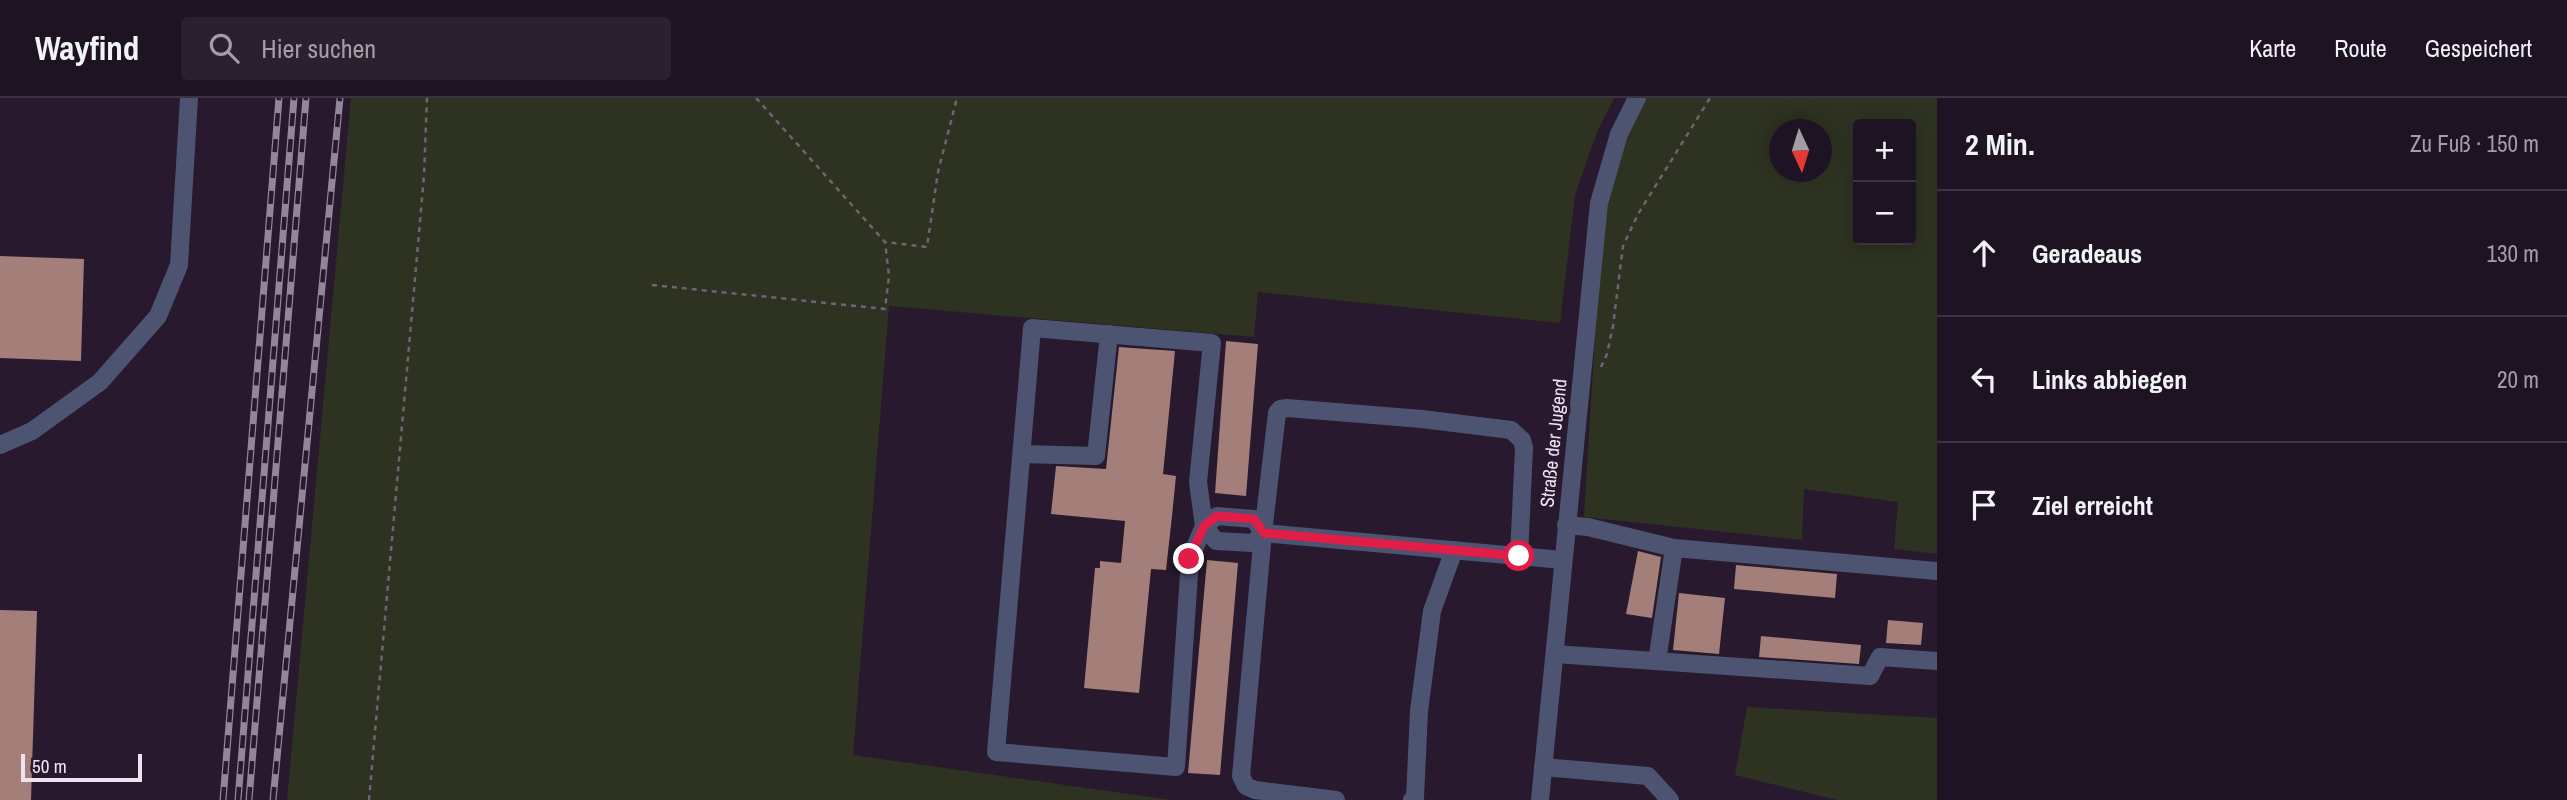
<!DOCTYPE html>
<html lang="de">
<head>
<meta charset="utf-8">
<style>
	body { margin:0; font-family:"Archivo Narrow",sans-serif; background:#2b202f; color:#f1f3f6 }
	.controls { position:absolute; right:21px; top:21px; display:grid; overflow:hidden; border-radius:7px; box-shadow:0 4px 18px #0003 }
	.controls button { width:63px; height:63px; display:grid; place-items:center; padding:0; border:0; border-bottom:2px solid #3c3240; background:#1e1322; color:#f1f3f6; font:35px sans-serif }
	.compass { position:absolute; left:1769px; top:21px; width:63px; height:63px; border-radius:50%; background:#1e1322; box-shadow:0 4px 18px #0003; rotate:176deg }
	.scale { position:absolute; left:21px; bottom:18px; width:121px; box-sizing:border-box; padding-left:7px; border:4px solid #ede3f1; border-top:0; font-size:19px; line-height:24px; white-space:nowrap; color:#ede3f1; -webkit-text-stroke:5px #28192e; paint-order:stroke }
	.stop { position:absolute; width:21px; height:21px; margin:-16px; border:5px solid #e11d48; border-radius:50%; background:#fff }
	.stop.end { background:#e11d48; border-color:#fff; box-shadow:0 2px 7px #0008 }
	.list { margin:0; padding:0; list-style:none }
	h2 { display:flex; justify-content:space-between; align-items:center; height:91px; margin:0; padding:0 28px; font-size:30px }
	h2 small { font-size:23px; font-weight:400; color:#a19ea5 }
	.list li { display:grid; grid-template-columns:46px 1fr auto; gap:21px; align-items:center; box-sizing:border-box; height:126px; padding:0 28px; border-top:2px solid #3c3240 }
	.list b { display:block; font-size:26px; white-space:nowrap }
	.list em { font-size:23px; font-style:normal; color:#a19ea5 }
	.icon { flex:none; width:38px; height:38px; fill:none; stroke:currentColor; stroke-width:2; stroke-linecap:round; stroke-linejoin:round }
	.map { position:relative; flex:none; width:1937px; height:702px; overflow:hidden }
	header { display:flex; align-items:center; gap:42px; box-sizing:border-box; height:98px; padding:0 35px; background:#1e1322; border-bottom:2px solid #3c3240 }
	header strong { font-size:33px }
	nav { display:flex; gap:38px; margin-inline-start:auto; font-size:24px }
	.search { width:490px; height:63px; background:#2b202f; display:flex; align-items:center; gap:18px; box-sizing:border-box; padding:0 24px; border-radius:7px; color:#a19ea5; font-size:26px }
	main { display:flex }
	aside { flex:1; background:#1e1322 }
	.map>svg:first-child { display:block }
	.green { fill:#2e3221; fill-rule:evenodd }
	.building { fill:#a47e78 }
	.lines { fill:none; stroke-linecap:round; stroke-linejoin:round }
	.path { stroke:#706376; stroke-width:2.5; stroke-dasharray:5 5; stroke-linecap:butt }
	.minor { stroke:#4d5471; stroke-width:18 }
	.rail-casing { stroke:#938698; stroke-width:7 }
	.rail { stroke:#28192e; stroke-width:4.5; stroke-dasharray:13; stroke-linecap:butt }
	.route { stroke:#e11d48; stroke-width:9 }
	.labels { text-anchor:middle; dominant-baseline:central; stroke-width:7; stroke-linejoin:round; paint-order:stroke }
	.street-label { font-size:19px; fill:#ede3f1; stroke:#28192e }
</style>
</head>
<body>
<header>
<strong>Wayfind</strong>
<div class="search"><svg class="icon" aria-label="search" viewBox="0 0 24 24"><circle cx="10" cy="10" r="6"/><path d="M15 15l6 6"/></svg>Hier suchen</div>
<nav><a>Karte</a><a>Route</a><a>Gespeichert</a></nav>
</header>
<main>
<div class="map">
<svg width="1937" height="702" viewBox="0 0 1937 702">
	<rect width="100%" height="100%" fill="#28192e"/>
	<g class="green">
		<polygon points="351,0 1614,0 1597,34 1575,97 1560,225 1258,194 1254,239 889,208 853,657 1171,702 287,702"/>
		<path d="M1645,0H1937V456L1894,451L1898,404L1804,391L1802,442L1584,419L1601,135L1613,80L1625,37ZM1858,26H1911V142H1858ZM1780,32H1822V74H1780Z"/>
		<polygon points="1747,609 1937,620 1937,702 1837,702 1735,677"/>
	</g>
	<g class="building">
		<polygon points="0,158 84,161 81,263 0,260"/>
		<polygon points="1226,243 1258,246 1246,398 1215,395"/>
		<polygon points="1119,249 1175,253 1163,376 1176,378 1172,418 1166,472 1151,471 1139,595 1084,590 1095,470 1100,470 1100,463 1121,465 1125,423 1051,416 1056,368 1106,371"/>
		<polygon points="1638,453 1661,459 1652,520 1626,516"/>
		<polygon points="1207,462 1238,465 1220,677 1188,675"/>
		<polygon points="1736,467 1837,476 1835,500 1734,491"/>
		<polygon points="1679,495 1725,500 1719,556 1673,552"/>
		<polygon points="0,512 37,513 31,702 0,702"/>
		<polygon points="1888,522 1923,525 1921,547 1886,545"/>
		<polygon points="1761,538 1861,547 1859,566 1759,559"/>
	</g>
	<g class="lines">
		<g class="path">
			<polyline points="756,0 885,144 927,149 938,74 957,0"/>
			<polyline points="652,187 885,211 889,178 885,144"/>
			<polyline points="1601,269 1607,256 1613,228 1623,148 1638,116 1710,0"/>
			<polyline points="369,702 424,78 427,0"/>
		</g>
		<g class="minor">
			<polygon points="1032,230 1212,245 1198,384 1204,428 1190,461 1176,669 996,654"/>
			<polyline points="0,347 32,333 100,284 158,218 179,167 189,0"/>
			<polyline points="1022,356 1096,358 1109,236"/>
			<polyline points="1566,427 1588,429 1674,450 1937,473"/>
			<polyline points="1263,435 1253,445 1216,443 1204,428 1217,418 1254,421 1263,435 1563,462"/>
			<polyline points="1555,556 1870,578 1880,559 1937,563"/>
			<polyline points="1657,563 1674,450"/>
			<polyline points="1543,669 1648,678 1670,702"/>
			<polyline points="1336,702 1255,692 1246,688 1241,678 1263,435 1277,315 1280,311 1287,310 1422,321 1511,332 1522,342 1524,350 1519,458"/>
			<polyline points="1412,702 1415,700 1419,613 1432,513 1454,452"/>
			<polyline points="1540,702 1599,105 1619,36 1637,0"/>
		</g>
		<defs>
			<g id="rail">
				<polyline points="223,702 279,0"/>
				<polyline points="238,702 294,0"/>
				<polyline points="249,702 306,0"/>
				<polyline points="273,702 340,0"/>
			</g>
		</defs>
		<use href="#rail" class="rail-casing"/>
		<use href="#rail" class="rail"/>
	</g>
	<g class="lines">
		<polyline class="route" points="1189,461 1204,428 1217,418 1254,421 1264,435 1519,458"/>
	</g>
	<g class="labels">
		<g class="street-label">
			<text transform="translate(1553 345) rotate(-84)">Straße der Jugend</text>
		</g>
	</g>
</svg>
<div class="controls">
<button>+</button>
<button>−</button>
</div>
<svg class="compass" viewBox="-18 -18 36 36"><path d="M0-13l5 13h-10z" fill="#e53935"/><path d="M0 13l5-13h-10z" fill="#a19ea5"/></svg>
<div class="scale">50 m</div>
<div class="stop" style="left:1519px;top:458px"></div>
<div class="stop end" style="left:1189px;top:461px"></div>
</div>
<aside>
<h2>2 Min.<small>Zu Fuß · 150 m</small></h2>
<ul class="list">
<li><svg class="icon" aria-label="ahead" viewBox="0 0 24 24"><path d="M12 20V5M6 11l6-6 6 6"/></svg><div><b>Geradeaus</b></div><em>130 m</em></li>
<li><svg class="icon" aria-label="left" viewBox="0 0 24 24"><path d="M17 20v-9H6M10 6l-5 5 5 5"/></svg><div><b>Links abbiegen</b></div><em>20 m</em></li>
<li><svg class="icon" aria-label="arrive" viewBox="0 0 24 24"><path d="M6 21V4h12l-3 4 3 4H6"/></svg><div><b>Ziel erreicht</b></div></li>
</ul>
</aside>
</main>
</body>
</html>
